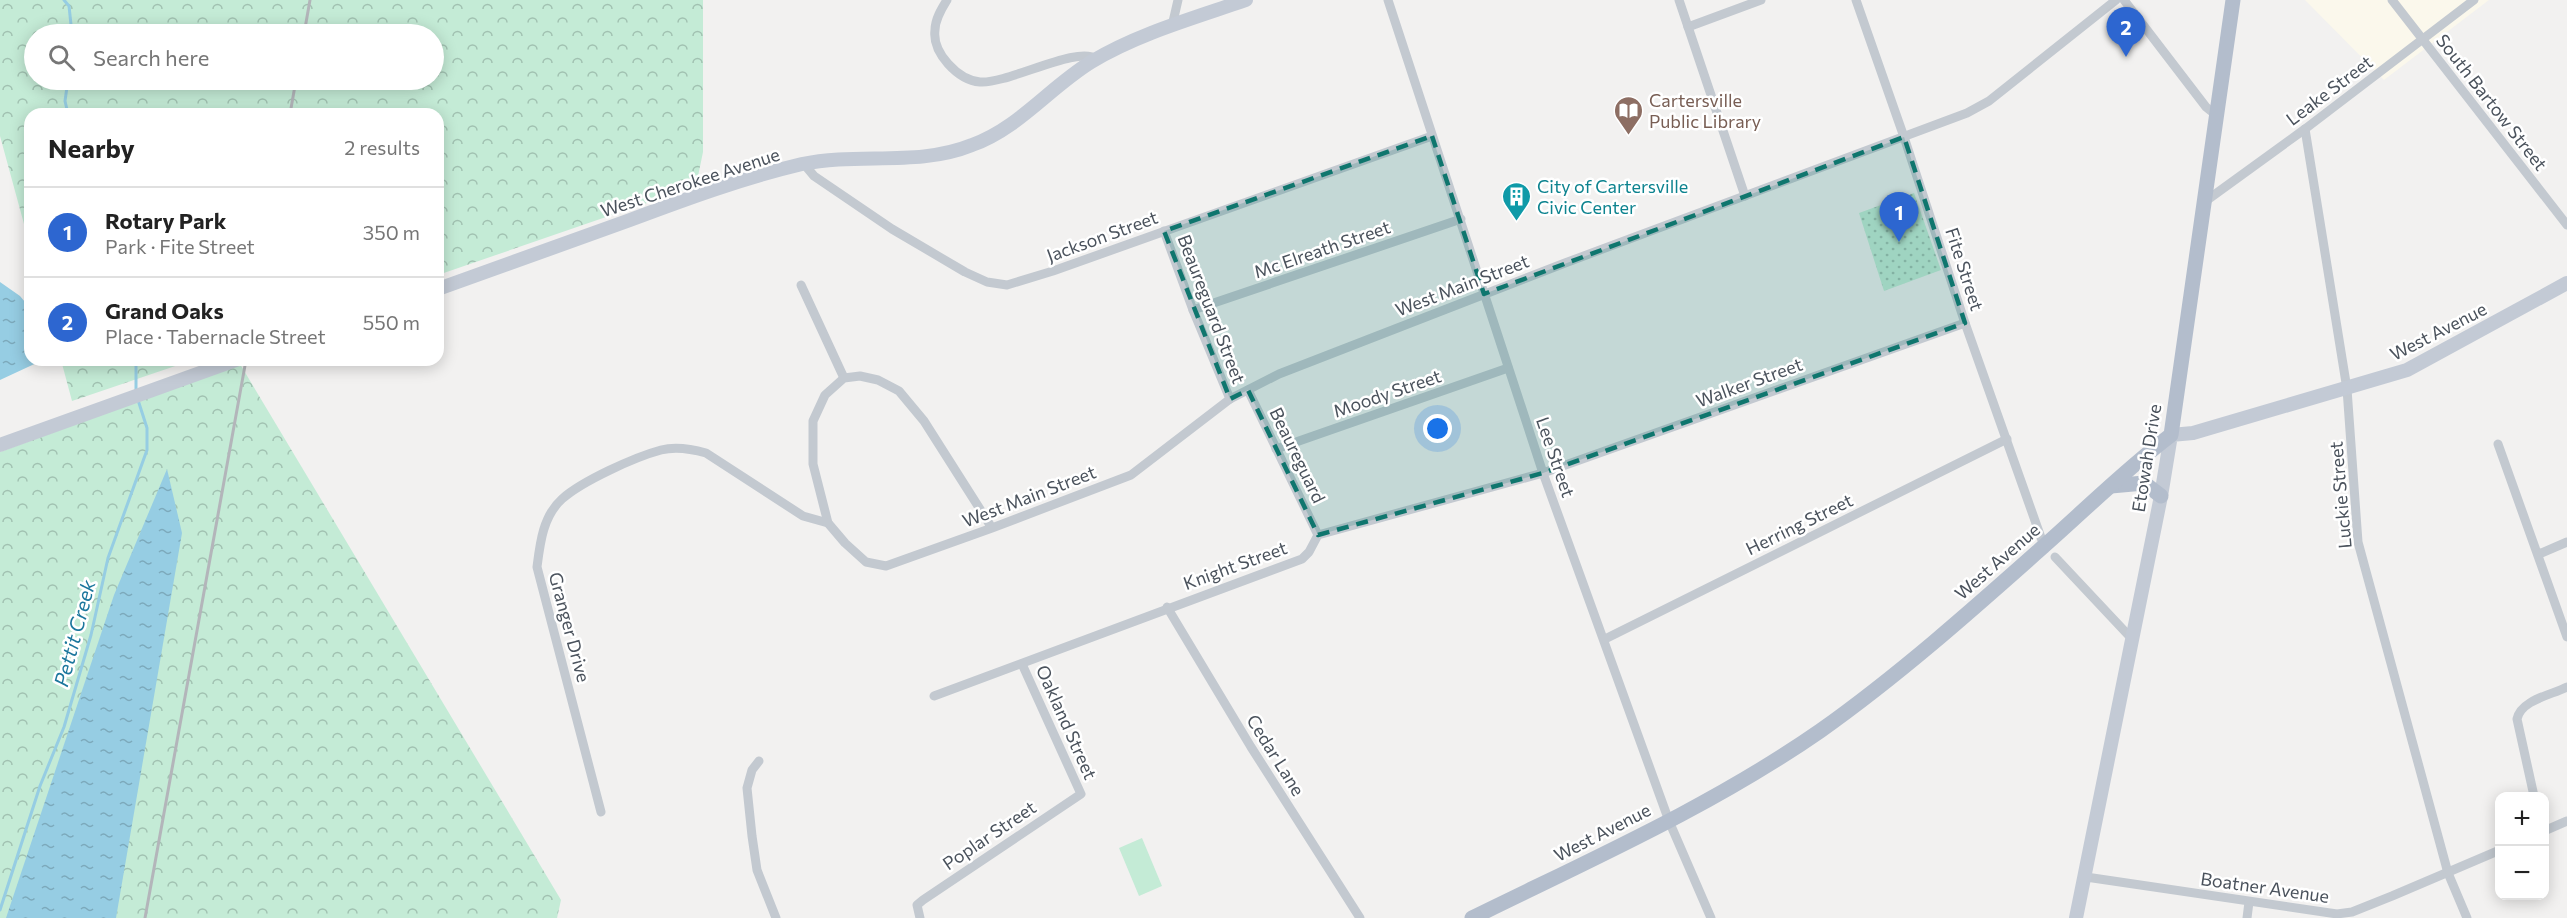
<!DOCTYPE html>
<html lang="en">
<head>
<meta charset="utf-8">
<style>
	body { margin:0; font-family:Commissioner,sans-serif; background:#f2f2f2; color:#222 }
	.controls { position:absolute; right:18px; bottom:18px; display:grid; overflow:hidden; border-radius:12px; box-shadow:0 3px 15px #0003 }
	.controls button { width:54px; height:54px; display:grid; place-items:center; padding:0; border:0; border-bottom:2px solid #e0e0e0; background:#fff; color:#222; font:30px sans-serif }
	.you { position:absolute; left:1438px; top:429px; width:21px; height:21px; margin:-15px; border:4px solid #fff; border-radius:50%; background:#1a73e8; box-shadow:0 0 0 9px #1a73e833 }
	.badge { display:grid; place-items:center; width:39px; height:39px; border-radius:50%; background:#2d66d0; color:#fff; font-size:20px; font-weight:700 }
	.pin { position:absolute; translate:-50% -50px; filter:drop-shadow(0 2px 3px #0008) }
	.pin::after { content:''; position:absolute; top:32px; width:21px; height:18px; background:inherit; clip-path:polygon(0 0,100% 0,50% 100%) }
	.list { margin:0; padding:0; list-style:none }
	h2 { display:flex; justify-content:space-between; align-items:center; height:78px; margin:0; padding:0 24px; font-size:26px }
	h2 small { font-size:20px; font-weight:400; color:#767676 }
	.list li { display:grid; grid-template-columns:39px 1fr auto; gap:18px; align-items:center; box-sizing:border-box; height:90px; padding:0 24px; border-top:2px solid #e0e0e0 }
	.list b { display:block; font-size:22px; white-space:nowrap }
	.list p { margin:0; font-size:20px; white-space:nowrap; color:#767676 }
	.list em { font-size:20px; font-style:normal; color:#767676 }
	.icon { flex:none; width:33px; height:33px; fill:none; stroke:currentColor; stroke-width:2; stroke-linecap:round; stroke-linejoin:round }
	.map { position:relative; flex:none; width:2567px; height:918px; overflow:hidden }
	.search { position:absolute; background:#fff; box-shadow:0 3px 15px #0003; left:24px; top:24px; width:420px; height:66px; display:flex; align-items:center; gap:15px; box-sizing:border-box; padding:0 21px; border-radius:33px; color:#767676; font-size:22px }
	.panel { position:absolute; background:#fff; box-shadow:0 3px 15px #0003; left:24px; top:108px; width:420px; height:258px; border-radius:18px }
	.map>svg:first-child { display:block }
	.commercial { fill:#fbf8ec }
	.grass { fill:url(#grass-dots) }
	.forest { fill:url(#forest-crowns); fill-rule:evenodd }
	.garden { fill:#c4ebd6 }
	.water { fill:url(#water-ripples) }
	.lines { fill:none; stroke-linecap:round; stroke-linejoin:round }
	.stream { stroke:#96cde3; stroke-width:3 }
	.street { stroke:#c3c9d0; stroke-width:9 }
	.secondary { stroke:#c3cad5; stroke-width:14 }
	.primary { stroke:#b3bdcc; stroke-width:15 }
	.rail { stroke:#b3b5ba; stroke-width:3 }
	.marked { fill:#0f766e; fill-opacity:0.2; stroke:#0f766e; stroke-width:4.5; stroke-dasharray:12 8; stroke-linejoin:round }
	.labels { text-anchor:middle; dominant-baseline:central; stroke-width:5; stroke-linejoin:round; paint-order:stroke }
	.street-label { font-size:18px; fill:#4a525c; stroke:#fff }
	.education-label { font-size:18px; fill:#785e54; stroke:#fff; text-anchor:start }
	.culture-label { font-size:18px; fill:#0d838f; stroke:#fff; text-anchor:start }
	.water-label { font-size:20px; font-style:italic; fill:#1c779d; stroke:#fff }
</style>
</head>
<body>
<div class="map">
<svg width="2567" height="918" viewBox="0 0 2567 918">
	<defs>
		<pattern id="grass-dots" width="8" height="8" patternUnits="userSpaceOnUse" patternTransform="scale(1.5)"><rect width="8" height="8" fill="#c4ebd6"/><path d="M2 2h.1M6 6h.1" fill="none" stroke="#a1c1b1" stroke-width="1.8" stroke-linecap="round"/></pattern>
		<pattern id="forest-crowns" width="20" height="18" patternUnits="userSpaceOnUse" patternTransform="scale(1.5)"><rect width="20" height="18" fill="#c4ebd6"/><path d="M2 6a3 3 0 1 1 6 0M12 15a3 3 0 1 1 6 0" fill="none" stroke="#a1c1b1"/></pattern>
		<pattern id="water-ripples" width="26" height="14" patternUnits="userSpaceOnUse" patternTransform="scale(1.5)"><rect width="26" height="14" fill="#96cde3"/><path d="M2 4q2-2 4 0t4 0M15 11q2-2 4 0t4 0" fill="none" stroke="#7ca9bb"/></pattern>
	</defs>
	<rect width="100%" height="100%" fill="#f2f1f0"/>
	<polygon class="commercial" points="2305,0 2489,0 2384,80"/>
	<polygon class="grass" points="1914,193 1941,270 1884,291 1859,213"/>
	<g class="forest">
		<path d="M0,0H703V152L696,186L438,275V114H30V246L0,136ZM434,34V80H34V34Z"/>
		<polygon points="61,360 193,360 72,401"/>
		<polygon points="240,364 561,900 557,918 0,918 0,452"/>
	</g>
	<polygon class="garden" points="1142,838 1162,886 1139,896 1119,848"/>
	<g class="water">
		<polygon points="0,282 20,296 30,308 30,360 43,360 0,380"/>
		<polygon points="167,469 182,533 116,918 6,918 114,595"/>
	</g>
	<g class="lines">
		<g class="stream">
			<polyline points="64,0 69,6 72,34"/>
			<polyline points="68,80 65,101 68,114"/>
			<polyline points="136,360 136,390"/>
			<polyline points="0,910 40,786 64,727 91,635 108,558 147,450 147,428 138,400"/>
		</g>
		<g class="street">
			<path d="M947,0C942,8 935,19 935,30C932,53 958,80 980,82C1008,84 1078,45 1096,59"/>
			<polyline points="1388,0 1543,473 1669,821 1711,918"/>
			<polyline points="1679,0 1745,196"/>
			<polyline points="1856,0 1904,137 1965,323 2044,546"/>
			<polyline points="2124,0 2206,107 2216,115"/>
			<polyline points="2392,0 2567,225"/>
			<polyline points="1172,26 1178,0"/>
			<polyline points="1688,27 1761,0"/>
			<polyline points="2305,129 2347,389 2358,542 2448,873 2467,918"/>
			<polyline points="804,164 814,176 892,229 965,272 987,282 1007,285 1053,271 1432,136"/>
			<polyline points="2203,203 2305,129 2474,0"/>
			<polyline points="1164,231 1193,310 1230,399"/>
			<polyline points="801,285 844,378"/>
			<polyline points="1193,310 1461,219"/>
			<polyline points="1248,390 1318,535"/>
			<polyline points="2498,444 2567,637"/>
			<polyline points="1276,449 1508,368"/>
			<polyline points="992,528 924,421 899,391 878,380 860,376 844,378 825,395 813,421 813,464 828,523 845,543 866,562 886,566 992,528 1131,475 1230,399 1279,374 1565,263 1967,113 1989,101 2116,0"/>
			<polyline points="2539,554 2567,542"/>
			<polyline points="2055,557 2132,639"/>
			<polyline points="1167,607 1251,747 1360,918"/>
			<polyline points="1605,639 2007,439"/>
			<polyline points="934,696 1302,559 1309,552 1318,535 1543,473 1965,323"/>
			<polyline points="759,761 752,770 747,788 752,836 757,870 776,918"/>
			<path d="M2534,796L2517,719C2521,700 2551,695 2567,687"/>
			<path d="M601,812L537,567C540,543 543,516 562,499C582,481 635,457 661,450C676,446 692,449 706,453L803,516L828,523"/>
			<polyline points="2544,831 2567,821"/>
			<polyline points="2086,877 2337,914 2352,912 2392,896 2500,850"/>
			<polyline points="920,918 917,905 923,900 1081,794 1022,664"/>
			<polyline points="2247,918 2249,902"/>
		</g>
		<g class="secondary">
			<path d="M438,289C502,266 566,243 630,220C686,199 743,178 802,164C859,152 918,167 972,145C1019,128 1049,88 1091,62C1137,34 1194,18 1246,0"/>
			<polyline points="0,445 236,360"/>
			<polyline points="2076,918 2161,496 2171,435 2193,433 2407,370 2567,283"/>
		</g>
		<g class="primary">
			<polyline points="2111,486 2144,483 2161,496"/>
			<path d="M1472,918C1590,860 1712,806 1820,731C1899,675 1972,610 2044,546C2086,509 2126,469 2171,435L2233,0"/>
		</g>
		<g class="rail">
			<polyline points="304,34 310,0"/>
			<polyline points="290,114 296,80"/>
			<polyline points="145,918 246,360"/>
		</g>
	</g>
	<path class="marked" d="M1432,136L1484,294L1904,137L1965,323L1543,473L1318,535L1248,390L1230,399L1164,231Z"/>
	<defs>
		<symbol id="library-pin" viewBox="-11 -11 22 30"><path d="M0 17L-7.5 6A9.5 9.5 0 1 1 7.5 6Z" fill="#8d6e63" stroke="#fff"/><path d="M-6-4Q-3-5.5-.7-3.5V5Q-3 3-6 4ZM6-4Q3-5.5 .7-3.5V5Q3 3 6 4Z" fill="#fff"/></symbol>
		<symbol id="building-pin" viewBox="-11 -11 22 30"><path d="M0 17L-7.5 6A9.5 9.5 0 1 1 7.5 6Z" fill="#0f9aa8" stroke="#fff"/><path d="M-4-6H4V6H1V3H-1V6H-4ZM-2.5-4.3h1.7v1.8h-1.7ZM.8-4.3h1.7v1.8H.8ZM-2.5-1h1.7V.8h-1.7ZM.8-1h1.7V.8H.8Z" fill="#fff"/></symbol>
	</defs>
	<g fill-rule="evenodd">
		<use href="#library-pin" x="1612" y="94" width="33" height="45"/>
		<use href="#building-pin" x="1500" y="180" width="33" height="45"/>
	</g>
	<g class="labels">
		<g class="street-label">
			<text transform="translate(2329 90) rotate(-37)">Leake Street</text>
			<text transform="translate(2492 102) rotate(52)">South Bartow Street</text>
			<text transform="translate(690 182) rotate(-18)">West Cherokee Avenue</text>
			<text transform="translate(1102 236) rotate(-20)">Jackson Street</text>
			<text transform="translate(1322 249) rotate(-19)">Mc Elreath Street</text>
			<text transform="translate(1965 269) rotate(72)">Fite Street</text>
			<text transform="translate(1462 285) rotate(-21)">West Main Street</text>
			<text transform="translate(1212 309) rotate(69)">Beaureguard Street</text>
			<text transform="translate(2438 331) rotate(-27)">West Avenue</text>
			<text transform="translate(1749 382) rotate(-20)">Walker Street</text>
			<text transform="translate(1387 393) rotate(-19)">Moody Street</text>
			<text transform="translate(1298 455) rotate(64)">Beaureguard</text>
			<text transform="translate(1556 457) rotate(71)">Lee Street</text>
			<text transform="translate(2146 458) rotate(-81)">Etowah Drive</text>
			<text transform="translate(2340 495) rotate(-95)">Luckie Street</text>
			<text transform="translate(1029 496) rotate(-21)">West Main Street</text>
			<text transform="translate(1799 524) rotate(-26)">Herring Street</text>
			<text transform="translate(1997 561) rotate(-41)">West Avenue</text>
			<text transform="translate(1235 565) rotate(-20)">Knight Street</text>
			<text transform="translate(570 627) rotate(75)">Granger Drive</text>
			<text transform="translate(1067 722) rotate(66)">Oakland Street</text>
			<text transform="translate(1276 755) rotate(58)">Cedar Lane</text>
			<text transform="translate(1602 832) rotate(-27)">West Avenue</text>
			<text transform="translate(989 835) rotate(-34)">Poplar Street</text>
			<text transform="translate(2265 887) rotate(8)">Boatner Avenue</text>
		</g>
		<g class="education-label">
			<text x="1649" y="100">Cartersville<tspan x="1649" dy="21">Public Library</tspan></text>
		</g>
		<g class="culture-label">
			<text x="1537" y="186">City of Cartersville<tspan x="1537" dy="21">Civic Center</tspan></text>
		</g>
		<g class="water-label">
			<text transform="translate(74 633) rotate(-75)">Pettit Creek</text>
		</g>
	</g>
</svg>
<div class="controls">
<button>+</button>
<button>−</button>
</div>
<div class="you"></div>
<div class="pin badge" style="left:1899px;top:242px">1</div>
<div class="pin badge" style="left:2126px;top:57px">2</div>
<div class="search"><svg class="icon" aria-label="search" viewBox="0 0 24 24"><circle cx="10" cy="10" r="6"/><path d="M15 15l6 6"/></svg>Search here</div>
<section class="panel">
<h2>Nearby<small>2 results</small></h2>
<ul class="list">
<li><span class="badge">1</span><div><b>Rotary Park</b><p>Park · Fite Street</p></div><em>350 m</em></li>
<li><span class="badge">2</span><div><b>Grand Oaks</b><p>Place · Tabernacle Street</p></div><em>550 m</em></li>
</ul>
</section>
</div>
</body>
</html>
